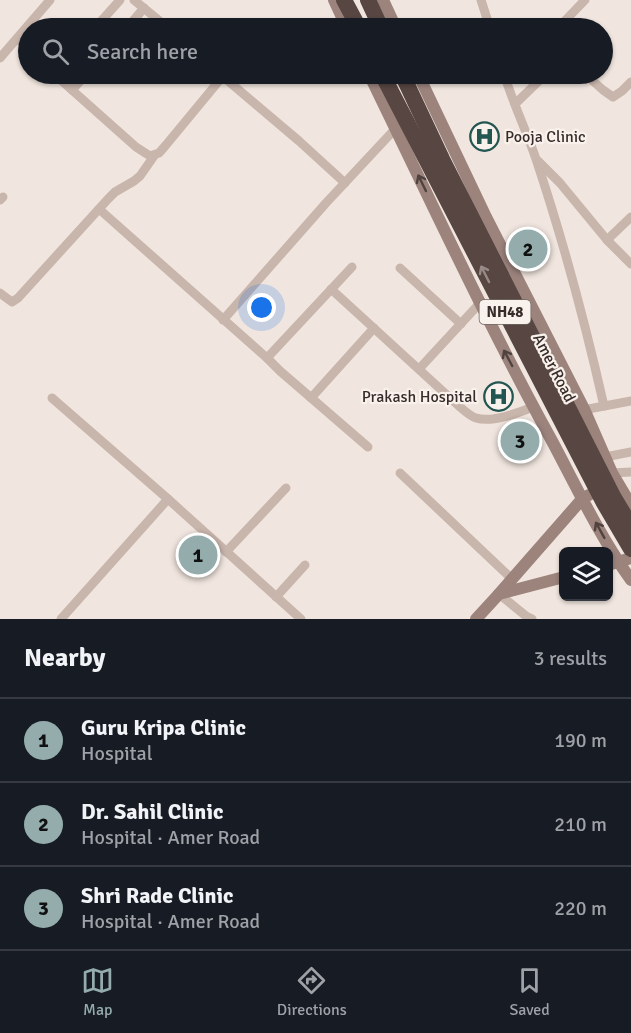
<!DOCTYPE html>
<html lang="en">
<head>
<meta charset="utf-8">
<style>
	body { margin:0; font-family:Signika,sans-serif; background:#20242c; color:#f1f3f6 }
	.controls { position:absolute; right:18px; bottom:18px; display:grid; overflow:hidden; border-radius:9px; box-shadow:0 2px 4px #0004 }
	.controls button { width:54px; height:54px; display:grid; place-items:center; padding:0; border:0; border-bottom:2px solid #363941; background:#171b24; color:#f1f3f6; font:30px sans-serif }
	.you { position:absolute; left:262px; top:308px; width:21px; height:21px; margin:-15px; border:4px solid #fff; border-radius:50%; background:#1a73e8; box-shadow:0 0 0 9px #1a73e833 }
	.badge { display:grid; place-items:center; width:39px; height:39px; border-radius:50%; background:#94acac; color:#111; font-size:20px; font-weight:700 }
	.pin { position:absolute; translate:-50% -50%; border:3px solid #fff; box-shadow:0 2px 6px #0006 }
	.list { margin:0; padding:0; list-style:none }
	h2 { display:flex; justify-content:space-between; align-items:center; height:78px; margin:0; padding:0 24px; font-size:26px }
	h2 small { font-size:20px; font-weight:400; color:#9ea1a6 }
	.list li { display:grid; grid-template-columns:39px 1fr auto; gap:18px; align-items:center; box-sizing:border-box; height:84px; padding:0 24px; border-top:2px solid #363941 }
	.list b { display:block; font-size:22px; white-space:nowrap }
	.list p { margin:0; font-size:20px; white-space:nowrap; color:#9ea1a6 }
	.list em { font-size:20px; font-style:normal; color:#9ea1a6 }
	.icon { flex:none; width:33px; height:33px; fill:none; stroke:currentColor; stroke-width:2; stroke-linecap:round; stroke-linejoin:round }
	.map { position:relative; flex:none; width:631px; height:619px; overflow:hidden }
	.search { position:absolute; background:#171b24; box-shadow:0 2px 4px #0004; left:18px; right:18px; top:18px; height:66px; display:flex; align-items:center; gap:15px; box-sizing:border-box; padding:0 21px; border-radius:33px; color:#9ea1a6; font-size:22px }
	.sheet { height:330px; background:#171b24 }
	nav { display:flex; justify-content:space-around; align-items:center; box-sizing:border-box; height:84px; border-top:2px solid #363941; background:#171b24; font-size:16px; color:#9ea1a6 }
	nav a { display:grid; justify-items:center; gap:3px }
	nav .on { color:#94acac }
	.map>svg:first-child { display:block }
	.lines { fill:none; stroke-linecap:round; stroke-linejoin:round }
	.street { stroke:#c8b5ac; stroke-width:9 }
	.secondary { stroke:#9c847d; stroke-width:12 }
	.highway { stroke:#574642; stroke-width:16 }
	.oneway { stroke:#50423f }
	.oneway2 { stroke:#988a86 }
	.labels { text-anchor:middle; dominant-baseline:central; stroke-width:4.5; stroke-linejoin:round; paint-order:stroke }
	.shield { fill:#f9f1eb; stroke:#716764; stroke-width:1.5 }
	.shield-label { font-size:15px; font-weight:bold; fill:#372c2a }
	.poi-label { font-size:16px; fill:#372c2a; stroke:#f9f1eb; text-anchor:start }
	.street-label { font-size:16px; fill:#372c2a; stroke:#f9f1eb }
</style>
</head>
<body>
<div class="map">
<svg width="631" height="619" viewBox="0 0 631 619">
	<rect width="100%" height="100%" fill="#f1e6df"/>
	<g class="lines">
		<g class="street">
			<polyline points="134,0 168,28"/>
			<polyline points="481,0 490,28"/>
			<polyline points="95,28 120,0"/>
			<polyline points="127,28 144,8"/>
			<polyline points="558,28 585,0"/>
			<polyline points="18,38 28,48"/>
			<polyline points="0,58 50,0"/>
			<polyline points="54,74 136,147 150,156 159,153 166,145 223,76"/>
			<polyline points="220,74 299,141 345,183"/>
			<path d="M504,74C513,103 526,130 536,159C563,240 585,322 604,406"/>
			<polyline points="585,74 603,90 613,97 622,91 631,82"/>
			<polyline points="72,90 87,74"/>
			<polyline points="515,104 546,74"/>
			<polyline points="538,161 560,183 607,240 631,264"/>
			<polyline points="0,200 3,197"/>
			<polyline points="99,209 267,358 280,371 368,447"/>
			<polyline points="607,240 631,217"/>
			<polyline points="400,268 461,324"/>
			<path d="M331,289L460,407C465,411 470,416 476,418C492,423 518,413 533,407"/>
			<polyline points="0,293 12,302 18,298 108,199 115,192 134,181 140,176 154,156"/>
			<polyline points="223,320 326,203 396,128"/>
			<polyline points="267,358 352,267"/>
			<polyline points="419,369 480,303"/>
			<polyline points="52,398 168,499 301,619"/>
			<polyline points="311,398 374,328"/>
			<polyline points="578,411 631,401"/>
			<polyline points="605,457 631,452"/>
			<polyline points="400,473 512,579"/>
			<polyline points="612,473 631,472"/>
			<polyline points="226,552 286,488"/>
			<polyline points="499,594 526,616 532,619"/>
			<polyline points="276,597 305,565"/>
			<polyline points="61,619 168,499"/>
		</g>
		<g class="secondary">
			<polyline points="334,0 347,28"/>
			<polyline points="383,0 396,28"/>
			<path d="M369,74C429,197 486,321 552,441C577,488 600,537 631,580"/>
			<polyline points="418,74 486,217 584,409 612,473 631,505"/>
			<polyline points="608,565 631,558"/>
			<polyline points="499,594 583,498 589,495"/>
			<polyline points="476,619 499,594 564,577"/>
		</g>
		<g class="highway">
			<polyline points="344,0 359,28"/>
			<polyline points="368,0 381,28"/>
			<polyline points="382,74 604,503 631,549"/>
			<polyline points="402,74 442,159 614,498 631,526"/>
		</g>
	</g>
	<defs><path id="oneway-shaft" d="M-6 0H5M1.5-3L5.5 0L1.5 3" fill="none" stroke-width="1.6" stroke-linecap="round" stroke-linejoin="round" transform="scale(1.5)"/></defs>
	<g class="oneway">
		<use href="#oneway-shaft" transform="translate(422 183) rotate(-116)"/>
		<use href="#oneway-shaft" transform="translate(508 358) rotate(-118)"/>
		<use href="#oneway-shaft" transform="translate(600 530) rotate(-119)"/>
	</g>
	<use class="oneway2" href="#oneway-shaft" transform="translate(485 274) rotate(-117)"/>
	<defs>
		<symbol id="hospital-ring" viewBox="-11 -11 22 22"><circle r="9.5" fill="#f9f1eb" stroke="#235551" stroke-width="1.5"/><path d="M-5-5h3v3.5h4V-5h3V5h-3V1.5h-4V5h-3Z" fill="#235551"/></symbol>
	</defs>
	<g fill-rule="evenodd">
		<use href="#hospital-ring" x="468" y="120" width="33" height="33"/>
		<use href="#hospital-ring" x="482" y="380" width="33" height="33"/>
	</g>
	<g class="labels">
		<rect class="shield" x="479.5" y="300" width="51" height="24" rx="4.5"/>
		<g class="shield-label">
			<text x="505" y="312">NH48</text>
		</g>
		<g class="poi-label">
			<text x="505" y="137">Pooja Clinic</text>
			<text x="477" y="397" text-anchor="end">Prakash Hospital</text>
		</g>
		<g class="street-label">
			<text transform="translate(554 368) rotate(63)">Amer Road</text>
		</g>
	</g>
</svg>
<div class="controls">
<button><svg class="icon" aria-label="layers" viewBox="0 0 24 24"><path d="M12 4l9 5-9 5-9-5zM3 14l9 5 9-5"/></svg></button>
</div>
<div class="you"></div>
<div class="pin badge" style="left:198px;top:555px">1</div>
<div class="pin badge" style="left:528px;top:249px">2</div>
<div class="pin badge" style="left:520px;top:441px">3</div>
<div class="search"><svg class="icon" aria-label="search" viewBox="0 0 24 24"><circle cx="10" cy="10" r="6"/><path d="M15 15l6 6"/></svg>Search here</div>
</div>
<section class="sheet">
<h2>Nearby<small>3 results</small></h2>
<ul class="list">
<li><span class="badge">1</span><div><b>Guru Kripa Clinic</b><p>Hospital</p></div><em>190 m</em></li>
<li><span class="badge">2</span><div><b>Dr. Sahil Clinic</b><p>Hospital · Amer Road</p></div><em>210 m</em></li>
<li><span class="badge">3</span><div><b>Shri Rade Clinic</b><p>Hospital · Amer Road</p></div><em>220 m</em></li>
</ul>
</section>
<nav>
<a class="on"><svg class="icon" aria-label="map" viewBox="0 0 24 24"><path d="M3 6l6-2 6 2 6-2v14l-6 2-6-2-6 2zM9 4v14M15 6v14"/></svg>Map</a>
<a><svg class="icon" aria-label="directions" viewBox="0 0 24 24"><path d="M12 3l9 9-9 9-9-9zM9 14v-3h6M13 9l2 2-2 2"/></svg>Directions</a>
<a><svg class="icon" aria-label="saved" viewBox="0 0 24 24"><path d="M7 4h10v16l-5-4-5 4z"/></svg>Saved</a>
</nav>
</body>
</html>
